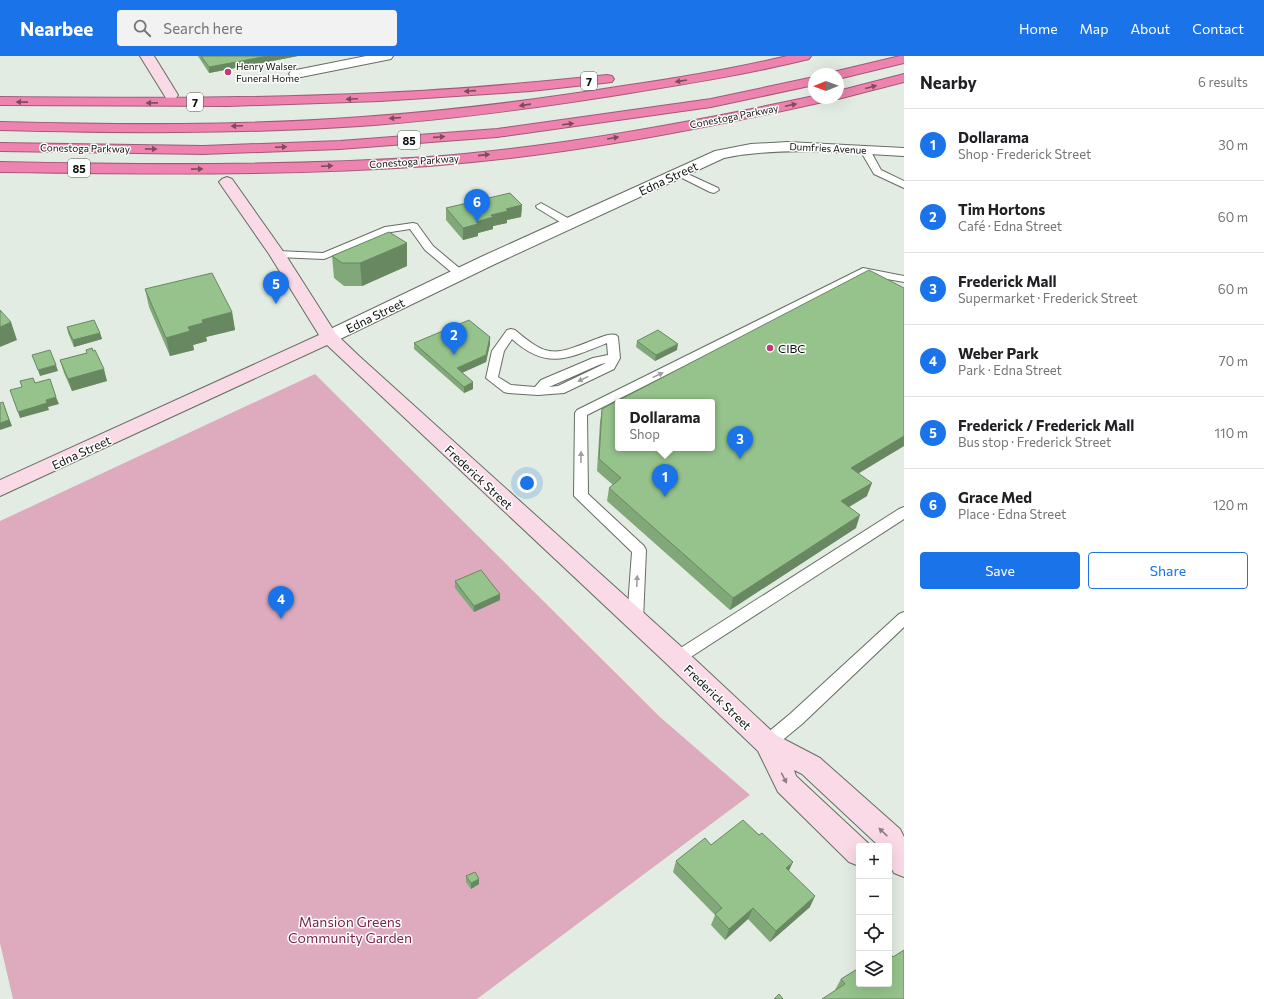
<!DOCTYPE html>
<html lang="en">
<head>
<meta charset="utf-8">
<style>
	body { margin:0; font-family:Commissioner,sans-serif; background:#f2f2f2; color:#202124 }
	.controls { position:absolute; right:12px; bottom:12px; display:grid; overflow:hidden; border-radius:4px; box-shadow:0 4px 16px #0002 }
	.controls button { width:36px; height:36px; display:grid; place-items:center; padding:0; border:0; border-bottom:1px solid #e0e0e0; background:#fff; color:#202124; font:20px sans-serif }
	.compass { position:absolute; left:808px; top:12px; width:36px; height:36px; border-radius:50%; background:#fff; box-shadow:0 4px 16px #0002; rotate:269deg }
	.you { position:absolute; left:527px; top:427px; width:14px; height:14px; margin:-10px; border:3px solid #fff; border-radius:50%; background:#1a73e8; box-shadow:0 0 0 6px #1a73e833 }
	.badge { display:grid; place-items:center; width:26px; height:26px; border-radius:50%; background:#1a73e8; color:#fff; font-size:13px; font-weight:700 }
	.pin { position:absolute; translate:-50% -33px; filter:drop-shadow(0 1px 2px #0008) }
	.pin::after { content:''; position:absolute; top:21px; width:14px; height:12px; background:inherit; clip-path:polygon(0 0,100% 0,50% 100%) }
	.popup { position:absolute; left:615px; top:343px; width:100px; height:52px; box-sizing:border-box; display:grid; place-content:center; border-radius:4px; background:#fff; filter:drop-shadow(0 1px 3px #0005); font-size:13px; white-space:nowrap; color:#757577 }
	.popup b { font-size:15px; color:#202124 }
	.popup::after { content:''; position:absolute; left:50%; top:100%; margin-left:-8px; border:8px solid transparent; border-top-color:#fff }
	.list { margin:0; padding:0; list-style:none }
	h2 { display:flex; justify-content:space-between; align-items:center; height:52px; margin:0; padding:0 16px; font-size:17px }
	h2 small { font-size:13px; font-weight:400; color:#757577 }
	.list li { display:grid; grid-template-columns:26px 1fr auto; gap:12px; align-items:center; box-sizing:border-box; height:72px; padding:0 16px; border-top:1px solid #e0e0e0 }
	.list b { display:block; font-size:15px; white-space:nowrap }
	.list p { margin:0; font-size:13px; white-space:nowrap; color:#757577 }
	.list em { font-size:13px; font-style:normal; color:#757577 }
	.actions { display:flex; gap:8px; padding:12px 16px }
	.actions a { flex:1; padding:9px 0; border:1px solid #1a73e8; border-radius:4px; text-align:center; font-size:14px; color:#1a73e8 }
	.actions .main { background:#1a73e8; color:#fff }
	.icon { flex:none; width:22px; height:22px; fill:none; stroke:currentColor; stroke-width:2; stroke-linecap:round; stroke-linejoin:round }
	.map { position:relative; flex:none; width:904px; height:943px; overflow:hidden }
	header { display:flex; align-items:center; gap:24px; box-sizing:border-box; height:56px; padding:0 20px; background:#1a73e8; color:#fff }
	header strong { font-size:19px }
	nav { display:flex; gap:22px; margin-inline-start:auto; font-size:14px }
	.search { width:280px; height:36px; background:#f2f2f2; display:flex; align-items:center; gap:10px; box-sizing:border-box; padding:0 14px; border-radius:4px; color:#757577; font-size:15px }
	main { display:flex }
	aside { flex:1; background:#fff }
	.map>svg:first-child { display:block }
	.green { fill:#ddabbd }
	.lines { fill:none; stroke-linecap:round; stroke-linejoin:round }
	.service-casing { stroke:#666d64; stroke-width:2 }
	.minor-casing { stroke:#666d64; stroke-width:2 }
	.secondary-casing { stroke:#666d64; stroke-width:2 }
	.motorway-casing { stroke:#9f5b76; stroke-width:2 }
	.service { fill:#fff; fill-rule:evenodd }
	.minor { fill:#fff; fill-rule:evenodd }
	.secondary { fill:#fadae7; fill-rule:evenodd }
	.motorway { fill:#ed83ae; fill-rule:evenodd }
	.wall { fill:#80a878 }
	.shaded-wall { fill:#688861 }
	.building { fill:#95c38b; stroke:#688861; fill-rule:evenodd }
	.oneway { fill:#7d4a5e }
	.oneway2 { fill:#9e9f9e }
	.oneway3 { fill:#8f7f85 }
	.poi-dot { fill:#c03a79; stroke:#fff; stroke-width:1.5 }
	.labels { text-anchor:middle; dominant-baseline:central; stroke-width:3; stroke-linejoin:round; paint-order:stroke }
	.far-poi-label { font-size:10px; fill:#0d100d; stroke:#fff; text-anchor:start }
	.far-street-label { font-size:10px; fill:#0d100d; stroke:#fff }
	.shield { fill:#fff; stroke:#565856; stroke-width:1 }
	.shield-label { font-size:11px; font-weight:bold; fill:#0d100d }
	.street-label { font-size:12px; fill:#0d100d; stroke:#fff }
	.poi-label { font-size:12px; fill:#0d100d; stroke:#fff; text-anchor:start }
	.near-park-label { font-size:14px; fill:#78244b; stroke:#fff }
</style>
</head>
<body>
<header>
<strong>Nearbee</strong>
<div class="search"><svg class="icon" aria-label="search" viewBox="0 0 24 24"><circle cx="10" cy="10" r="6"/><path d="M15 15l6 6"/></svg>Search here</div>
<nav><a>Home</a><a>Map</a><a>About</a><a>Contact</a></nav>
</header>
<main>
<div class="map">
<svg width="904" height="943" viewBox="0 0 904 943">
	<rect width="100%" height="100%" fill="#e3ece2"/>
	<polygon class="green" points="315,318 660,661 750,739 477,943 13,943 0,887 0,465"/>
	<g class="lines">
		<defs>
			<g id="service">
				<polygon points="865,91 870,94 881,114 904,125 904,132 874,118 860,94"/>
				<polygon points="679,114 718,132 719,134 714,137 710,136 676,119 674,117"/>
				<polygon points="541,147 573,165 574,167 569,170 565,169 537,152 536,150"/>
				<polygon points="413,167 417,168 433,190 464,216 465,218 464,220 456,220 425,194 410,173 391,176 324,203 277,201 272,198 277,195 323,197 385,171"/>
				<polygon points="863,212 904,220 904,226 864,219 587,359 588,438 644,490 646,494 643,564 640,568 635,570 630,568 627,564 632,496 574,440 575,357 577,354"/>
				<path d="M511,273L515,274C549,303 555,299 596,283C602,281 609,277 616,279L618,281L620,302L614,313L564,337L538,339L508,337L504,336L486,322L492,295L507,274ZM512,283C546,314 568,303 607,287L608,299L593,302L541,324L535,331L511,329L498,321L504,295ZM606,307L558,330L549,331L601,308Z"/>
				<polygon points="904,451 904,463 683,606 677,608 671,606 669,602 671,598 899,453"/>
				<polygon points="904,556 904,571 802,668 773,692 767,694 761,692 759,687 761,682 790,658 899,558"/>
			</g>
			<g id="minor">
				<polygon points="366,0 393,0 391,3 296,22 291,21 289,18 291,15"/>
				<path d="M788,86L904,92V100C844,97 784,90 724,102L495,208L336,285L329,287L322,285L320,281L322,277L483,200L715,95L751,88Z"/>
			</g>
			<g id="secondary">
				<polygon points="140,0 154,0 178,39 176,42 171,43 166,42"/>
				<polygon points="227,121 232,123 285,198 336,278 359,300 686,595 776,679 820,702 900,773 904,781 904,821 894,817 889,808 889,790 879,790 802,718 794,714 796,720 869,788 870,790 859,790 859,810 849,806 778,736 758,695 668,609 327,289 0,440 0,424 319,279 269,198 219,126 222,123"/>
			</g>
			<g id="motorway">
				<path d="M787,0H811L809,3C748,18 686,28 624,38C536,52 448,64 360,70C240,78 120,77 0,74V66C121,69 242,70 362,61C450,55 536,44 623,30C678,22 733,13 787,0Z"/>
				<polygon points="900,0 904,0 904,7 838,23 838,18 832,18 833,16"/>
				<polygon points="904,18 904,26 838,43 833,42 838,42 838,35"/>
				<path d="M607,19L612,20L614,23L612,26L531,35L380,45L228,50L0,49V41C126,42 252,43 379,37C455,34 531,27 607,19Z"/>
				<polygon points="814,21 814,29 711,51 497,81 340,93 203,98 0,95 0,87 203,90 340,85 497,73 711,43"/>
				<path d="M814,40V42H830L828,45L823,46C693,75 562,100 429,110C286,120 143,118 0,116V106C143,109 285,110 428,101C558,91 687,67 814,40Z"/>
			</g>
		</defs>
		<use href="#service" class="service-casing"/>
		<use href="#minor" class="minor-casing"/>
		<use href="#secondary" class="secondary-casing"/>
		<use href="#motorway" class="motorway-casing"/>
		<use href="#service" class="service"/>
		<use href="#minor" class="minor"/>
		<use href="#secondary" class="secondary"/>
		<use href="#motorway" class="motorway"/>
	</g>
	<g class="wall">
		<polygon points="198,0 298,0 209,17"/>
		<polygon points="522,149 521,161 507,164 507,167 493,170 493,173 478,177 478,180 463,184 446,164 446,152"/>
		<polygon points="332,200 407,210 362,230 344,230 334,222"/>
		<polygon points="904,232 904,390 858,417 867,440 849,451 856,472 730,554 607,445 609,432 613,429 597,415 600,366 602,353"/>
		<polygon points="145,233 232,256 235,274 206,281 207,285 193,289 194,294 170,300 149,251"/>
		<polygon points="67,271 100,277 102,283 74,291 68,277"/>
		<polygon points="637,285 677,294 655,305 636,291"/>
		<polygon points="414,287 490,288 486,306 462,317 473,333 464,337 414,293"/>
		<polygon points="86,294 93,295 107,325 72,335 64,317 60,304 87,297"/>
		<polygon points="455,525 500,544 474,556 455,532"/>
		<polygon points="711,789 789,815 810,851 770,886 748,863 725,884 711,869 715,859 673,816 676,805"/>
		<polygon points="466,820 479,828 471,833 466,826"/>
		<polygon points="841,923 904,943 835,934"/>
	</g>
	<g class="shaded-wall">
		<polygon points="268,0 298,0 209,17 209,11"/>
		<polygon points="522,149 521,161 507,164 507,167 493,170 493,173 478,177 478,180 463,184 463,172 506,153"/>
		<polygon points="407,187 407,210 362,230 360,207"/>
		<polygon points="232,256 235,274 206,281 207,285 193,289 194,294 170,300 166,282 202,264"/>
		<polygon points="11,266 17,284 0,291 0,271"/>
		<polygon points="100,277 102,283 74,291 73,284"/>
		<polygon points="490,281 490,288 486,306 457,319 457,312"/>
		<polygon points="678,288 677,294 655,305 656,299"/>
		<polygon points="56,309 58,315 40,320 38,314"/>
		<polygon points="104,313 107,325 72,335 68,323"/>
		<polygon points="473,326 473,333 464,337 464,331"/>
		<polygon points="56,341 59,348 48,351 49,354 20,362 18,356 46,344"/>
		<polygon points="5,352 12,370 0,374 0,367"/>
		<polygon points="904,380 904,390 846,425 851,412"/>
		<polygon points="872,427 867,440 837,458 841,445"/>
		<polygon points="860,459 856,472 730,554 733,542"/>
		<polygon points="500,538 500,544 474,556 474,550"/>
		<polygon points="793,806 788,817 786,812"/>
		<polygon points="479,823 479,828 471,833 471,827"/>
		<polygon points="815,840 810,851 770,886 776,875"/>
		<polygon points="753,852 748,863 725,884 729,873"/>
	</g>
	<g class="building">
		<polygon points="201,0 268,0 209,11"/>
		<polygon points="510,137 522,149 506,153 508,155 491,159 493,161 476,166 478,168 463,172 446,152"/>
		<polygon points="389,176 407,187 360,207 342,207 332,200"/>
		<path d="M869,214L904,232V380L851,412L872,427L841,445L860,459L733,542L609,432L621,422L599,403L602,353ZM618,346H712V392H618Z"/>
		<polygon points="212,217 232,256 202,264 203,267 188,271 190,275 166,282 145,233"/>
		<polygon points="0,254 11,266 0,271"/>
		<polygon points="94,264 100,277 73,284 67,271"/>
		<polygon points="469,264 490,281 486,299 457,312 473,326 464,331 414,287"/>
		<polygon points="658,274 678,288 656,299 637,285"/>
		<polygon points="92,292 93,295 95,294 104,313 68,323 60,304 87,297 86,294"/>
		<polygon points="50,294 56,309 38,314 32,299"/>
		<polygon points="33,322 35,327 50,323 56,341 46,344 47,347 18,356 10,334 22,331 20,325"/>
		<polygon points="3,346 9,364 0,367 0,347"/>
		<polygon points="481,514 500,538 474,550 455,525"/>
		<polygon points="743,764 759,779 762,777 793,806 786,812 815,840 776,875 753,852 729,873 715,858 722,852 676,805 705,782 711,789"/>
		<polygon points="475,816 479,823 471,827 466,820"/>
		<polygon points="904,894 904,943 822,943 845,928 841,923 859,912 859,928 889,928 889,896 893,901"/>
		<polygon points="779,938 783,943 774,943"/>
	</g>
	<defs><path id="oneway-solid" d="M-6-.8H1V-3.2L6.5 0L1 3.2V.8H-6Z"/></defs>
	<g class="oneway">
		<use href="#oneway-solid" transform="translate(681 25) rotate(171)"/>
		<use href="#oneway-solid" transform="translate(871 31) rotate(-15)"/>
		<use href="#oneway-solid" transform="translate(470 35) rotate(176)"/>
		<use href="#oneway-solid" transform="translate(352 43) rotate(178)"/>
		<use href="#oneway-solid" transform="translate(22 46) rotate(-179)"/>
		<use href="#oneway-solid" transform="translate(152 47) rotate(179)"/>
		<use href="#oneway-solid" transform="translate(525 49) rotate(172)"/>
		<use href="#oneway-solid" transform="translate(791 49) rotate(-12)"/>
		<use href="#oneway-solid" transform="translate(395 62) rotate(175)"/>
		<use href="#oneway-solid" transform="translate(568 68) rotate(-7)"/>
		<use href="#oneway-solid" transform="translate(237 70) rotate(178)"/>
		<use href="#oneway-solid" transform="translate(439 81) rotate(-4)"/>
		<use href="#oneway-solid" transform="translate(613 82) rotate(-10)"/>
		<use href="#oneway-solid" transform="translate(281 91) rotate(-2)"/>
		<use href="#oneway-solid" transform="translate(151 93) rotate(1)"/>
		<use href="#oneway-solid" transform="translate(484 99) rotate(-6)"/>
		<use href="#oneway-solid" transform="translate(327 110) rotate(-3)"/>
		<use href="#oneway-solid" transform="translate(197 113) rotate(-1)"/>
	</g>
	<g class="oneway2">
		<use href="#oneway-solid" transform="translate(658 319) rotate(-26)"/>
		<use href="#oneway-solid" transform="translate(583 323) rotate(154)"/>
		<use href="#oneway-solid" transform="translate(581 401) rotate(-89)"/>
		<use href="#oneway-solid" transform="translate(637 525) rotate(-87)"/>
	</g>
	<g class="oneway3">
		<use href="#oneway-solid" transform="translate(784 722) rotate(63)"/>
		<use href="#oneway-solid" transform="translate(883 776) rotate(-137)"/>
	</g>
	<g class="poi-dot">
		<circle cx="228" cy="16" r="4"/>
		<circle cx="770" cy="292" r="4"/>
	</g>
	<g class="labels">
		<g class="far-poi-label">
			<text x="236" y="10">Henry Walser<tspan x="236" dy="12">Funeral Home</tspan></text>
		</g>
		<g class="far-street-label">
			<text transform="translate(734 60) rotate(-11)">Conestoga Parkway</text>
			<text transform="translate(85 92) rotate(1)">Conestoga Parkway</text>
			<text transform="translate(828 92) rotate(3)">Dumfries Avenue</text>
			<text transform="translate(414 105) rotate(-4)">Conestoga Parkway</text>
		</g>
		<g class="shield">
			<rect x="581" y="16" width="16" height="18" rx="3"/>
			<rect x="187" y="37" width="16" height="18" rx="3"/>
			<rect x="398" y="75" width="22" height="18" rx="3"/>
			<rect x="68" y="103" width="22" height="18" rx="3"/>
		</g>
		<g class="shield-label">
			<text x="589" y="25">7</text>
			<text x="195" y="46">7</text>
			<text x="409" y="84">85</text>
			<text x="79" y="112">85</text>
		</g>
		<g class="street-label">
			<text transform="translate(668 122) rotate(-25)">Edna Street</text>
			<text transform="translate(375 259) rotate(-26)">Edna Street</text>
			<text transform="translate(81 396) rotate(-25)">Edna Street</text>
			<text transform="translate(479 421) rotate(43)">Frederick Street</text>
			<text transform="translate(718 641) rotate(44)">Frederick Street</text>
		</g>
		<g class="poi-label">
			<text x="778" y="292">CIBC</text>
		</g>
		<g class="near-park-label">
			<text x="350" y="865">Mansion Greens<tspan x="350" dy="16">Community Garden</tspan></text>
		</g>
	</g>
</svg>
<div class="controls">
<button>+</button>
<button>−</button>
<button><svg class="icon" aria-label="locate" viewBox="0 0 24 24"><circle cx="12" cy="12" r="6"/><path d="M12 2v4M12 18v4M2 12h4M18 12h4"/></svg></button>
<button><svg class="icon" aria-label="layers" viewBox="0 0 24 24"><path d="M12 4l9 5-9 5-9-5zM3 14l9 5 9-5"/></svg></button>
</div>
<svg class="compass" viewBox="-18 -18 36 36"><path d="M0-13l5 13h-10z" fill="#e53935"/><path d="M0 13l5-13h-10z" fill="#757577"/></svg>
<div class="you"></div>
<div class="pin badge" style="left:665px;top:441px">1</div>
<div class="popup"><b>Dollarama</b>Shop</div>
<div class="pin badge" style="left:454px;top:299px">2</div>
<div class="pin badge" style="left:740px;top:403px">3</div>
<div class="pin badge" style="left:281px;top:563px">4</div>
<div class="pin badge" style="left:276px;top:248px">5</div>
<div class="pin badge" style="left:477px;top:166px">6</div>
</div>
<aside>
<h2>Nearby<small>6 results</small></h2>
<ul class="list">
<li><span class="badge">1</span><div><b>Dollarama</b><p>Shop · Frederick Street</p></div><em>30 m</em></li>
<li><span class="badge">2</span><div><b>Tim Hortons</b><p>Café · Edna Street</p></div><em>60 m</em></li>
<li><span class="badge">3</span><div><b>Frederick Mall</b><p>Supermarket · Frederick Street</p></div><em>60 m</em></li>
<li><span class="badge">4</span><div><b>Weber Park</b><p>Park · Edna Street</p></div><em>70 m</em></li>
<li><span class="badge">5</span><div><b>Frederick / Frederick Mall</b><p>Bus stop · Frederick Street</p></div><em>110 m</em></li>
<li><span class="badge">6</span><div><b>Grace Med</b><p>Place · Edna Street</p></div><em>120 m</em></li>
</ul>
<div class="actions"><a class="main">Save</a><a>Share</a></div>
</aside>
</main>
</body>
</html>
